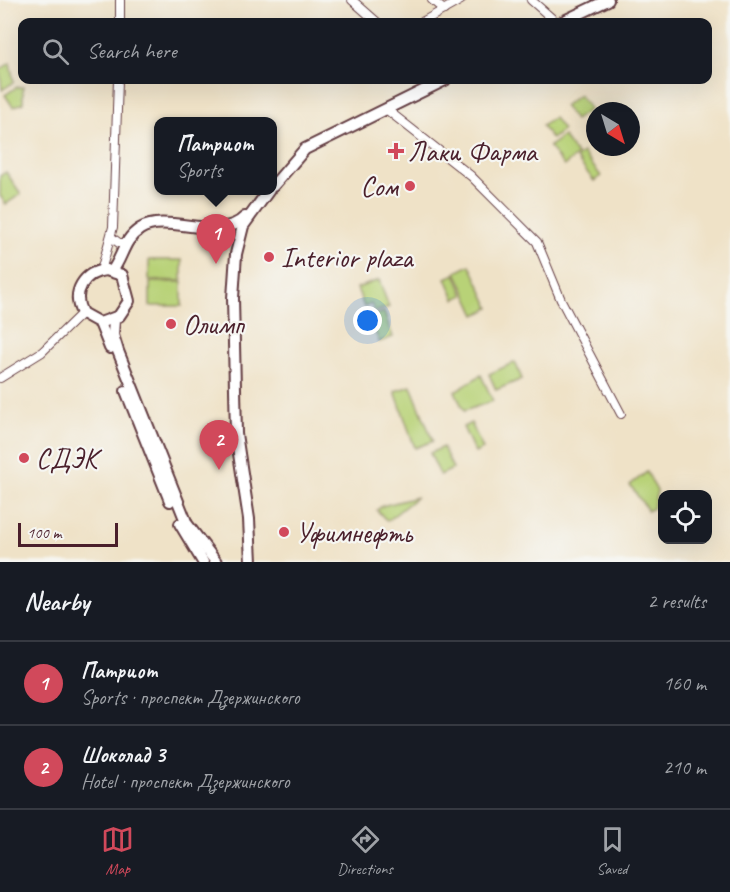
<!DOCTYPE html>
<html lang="en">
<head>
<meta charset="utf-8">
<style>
	body { margin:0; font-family:Caveat,sans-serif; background:#242831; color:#f1f3f6 }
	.controls { position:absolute; right:18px; bottom:18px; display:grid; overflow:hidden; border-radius:12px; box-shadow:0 6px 24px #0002 }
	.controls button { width:54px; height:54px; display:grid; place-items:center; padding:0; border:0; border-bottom:2px solid #363941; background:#171b24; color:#f1f3f6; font:30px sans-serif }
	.compass { position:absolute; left:586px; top:102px; width:54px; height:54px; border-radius:50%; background:#171b24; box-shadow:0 6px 24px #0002; rotate:142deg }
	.scale { position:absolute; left:18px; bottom:15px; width:100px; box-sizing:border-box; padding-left:6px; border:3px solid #4a1f2b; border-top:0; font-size:16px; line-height:21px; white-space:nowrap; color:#4a1f2b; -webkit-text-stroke:4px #f6f6f2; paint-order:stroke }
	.you { position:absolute; left:368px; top:321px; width:21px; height:21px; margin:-15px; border:4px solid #fff; border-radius:50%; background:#1a73e8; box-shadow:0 0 0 9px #1a73e833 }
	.badge { display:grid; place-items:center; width:39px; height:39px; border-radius:50%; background:#d1495b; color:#fff; font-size:20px; font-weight:700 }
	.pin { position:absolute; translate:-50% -50px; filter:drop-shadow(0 2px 3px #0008) }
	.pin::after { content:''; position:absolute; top:32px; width:21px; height:18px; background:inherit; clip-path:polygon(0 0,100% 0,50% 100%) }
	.popup { position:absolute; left:154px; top:117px; width:123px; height:78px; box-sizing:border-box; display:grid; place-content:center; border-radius:12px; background:#171b24; filter:drop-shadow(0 2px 4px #0005); font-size:20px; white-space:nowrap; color:#9ea1a6 }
	.popup b { font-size:22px; color:#f1f3f6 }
	.popup::after { content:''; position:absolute; left:50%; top:100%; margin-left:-12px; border:12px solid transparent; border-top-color:#171b24 }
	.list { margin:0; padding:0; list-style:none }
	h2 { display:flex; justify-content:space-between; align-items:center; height:78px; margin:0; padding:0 24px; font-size:26px }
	h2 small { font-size:20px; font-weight:400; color:#9ea1a6 }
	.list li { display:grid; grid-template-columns:39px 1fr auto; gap:18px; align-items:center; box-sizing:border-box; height:84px; padding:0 24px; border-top:2px solid #363941 }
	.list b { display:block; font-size:22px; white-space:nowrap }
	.list p { margin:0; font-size:20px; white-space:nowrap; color:#9ea1a6 }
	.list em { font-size:20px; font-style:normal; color:#9ea1a6 }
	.icon { flex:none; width:33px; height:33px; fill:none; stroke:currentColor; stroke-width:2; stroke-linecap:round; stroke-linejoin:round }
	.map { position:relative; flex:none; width:730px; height:562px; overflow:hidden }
	.search { position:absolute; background:#171b24; box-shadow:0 6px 24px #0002; left:18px; right:18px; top:18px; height:66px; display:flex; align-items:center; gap:15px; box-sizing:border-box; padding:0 21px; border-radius:12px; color:#9ea1a6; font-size:22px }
	.sheet { height:246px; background:#171b24 }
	nav { display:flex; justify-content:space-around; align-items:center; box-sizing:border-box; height:84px; border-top:2px solid #363941; background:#171b24; font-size:16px; color:#9ea1a6 }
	nav a { display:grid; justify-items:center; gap:3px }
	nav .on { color:#d1495b }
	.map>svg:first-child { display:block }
	.green { fill:#b8d277; stroke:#817851; stroke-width:1.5 }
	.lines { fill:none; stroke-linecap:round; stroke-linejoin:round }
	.street-casing { stroke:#633c42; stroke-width:10 }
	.secondary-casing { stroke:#633c42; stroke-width:14 }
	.street { stroke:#fff; stroke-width:8 }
	.secondary { stroke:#fff; stroke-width:10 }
	.poi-dot { fill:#d1495b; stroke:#f6f6f2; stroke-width:2 }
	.labels { text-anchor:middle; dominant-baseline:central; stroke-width:4.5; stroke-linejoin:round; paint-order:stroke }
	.poi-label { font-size:28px; fill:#4a1f2b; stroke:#f6f6f2; text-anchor:start }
</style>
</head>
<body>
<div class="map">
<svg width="730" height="562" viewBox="0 0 730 562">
	<rect width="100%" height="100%" fill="#f6f6f2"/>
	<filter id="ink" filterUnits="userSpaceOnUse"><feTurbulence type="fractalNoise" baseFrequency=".0167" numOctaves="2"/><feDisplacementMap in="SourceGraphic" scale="12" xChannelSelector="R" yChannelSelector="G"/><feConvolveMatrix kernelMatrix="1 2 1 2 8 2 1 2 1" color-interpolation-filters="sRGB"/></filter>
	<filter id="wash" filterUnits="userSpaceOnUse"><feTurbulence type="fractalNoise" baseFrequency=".008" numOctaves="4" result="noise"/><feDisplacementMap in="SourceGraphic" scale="24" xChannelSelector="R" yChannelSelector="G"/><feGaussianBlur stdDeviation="1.35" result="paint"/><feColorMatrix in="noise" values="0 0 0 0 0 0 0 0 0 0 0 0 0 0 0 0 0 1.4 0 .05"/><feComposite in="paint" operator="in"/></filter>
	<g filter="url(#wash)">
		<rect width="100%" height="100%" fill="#efe2c7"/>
		<g class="green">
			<polygon points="10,63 14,82 2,90 0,70"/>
			<polygon points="17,87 23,87 23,103 13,107 5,95"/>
			<polygon points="579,95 590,109 575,120 564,106"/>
			<polygon points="554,118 563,130 552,139 542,126"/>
			<polygon points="563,136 577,155 564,166 549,147"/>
			<polygon points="583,153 601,176 594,181 576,158"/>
			<polygon points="6,172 21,194 6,204 0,196 0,176"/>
			<polygon points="149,260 182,260 182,281 149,280"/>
			<polygon points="470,265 490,308 476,315 456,272"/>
			<polygon points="455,274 464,295 455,299 446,278"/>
			<polygon points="379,280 389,307 375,312 371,304 364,307 357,288"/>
			<rect x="150" y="282" width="32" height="24"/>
			<polygon points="384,312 393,337 379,342 370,317"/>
			<polygon points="515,362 522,379 496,390 489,374"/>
			<polygon points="481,375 493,401 464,411 455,391"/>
			<polygon points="411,386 433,441 415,448 395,391"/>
			<polygon points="471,423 483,449 475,453 463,427"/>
			<polygon points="443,447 453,469 440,475 430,453"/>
			<polygon points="647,472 657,491 653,508 648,511 630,485"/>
			<polygon points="417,497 387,521 377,510 382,506"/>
		</g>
	</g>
	<g filter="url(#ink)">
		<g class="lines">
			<defs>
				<g id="street">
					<polyline points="352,0 377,22"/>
					<polyline points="432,0 444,10"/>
					<polyline points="531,0 556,22"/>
					<polyline points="120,22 120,0"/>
					<polyline points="422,22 461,0"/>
					<polyline points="386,109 471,176 537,242 561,300 621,414"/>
					<polyline points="111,237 119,243 125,243"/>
					<polyline points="101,271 113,227 118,80"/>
					<polyline points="0,378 42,352 82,313"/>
				</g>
				<g id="secondary">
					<polyline points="562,22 608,0"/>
					<polyline points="273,186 305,149 445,80"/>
					<path d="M106,270L122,275L129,301L119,316L100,323L82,313C71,292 84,272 106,270Z"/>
					<path d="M112,271C123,257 123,240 140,229C167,212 221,243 245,217"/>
					<polyline points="114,320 113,335 118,351 187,524 216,562"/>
					<polyline points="100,323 110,348"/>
					<polyline points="126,391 170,501"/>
					<polyline points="180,524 203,562"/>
					<polyline points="251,562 249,519 236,434 233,298 236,254 243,226 269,190"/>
				</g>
			</defs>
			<use href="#street" class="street-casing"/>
			<use href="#secondary" class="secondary-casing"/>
			<use href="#street" class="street"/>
			<use href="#secondary" class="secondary"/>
		</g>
	</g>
	<g class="poi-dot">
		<path d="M393 142h6v6h6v6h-6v6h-6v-6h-6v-6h6z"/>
		<circle cx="410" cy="186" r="6"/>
		<circle cx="269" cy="257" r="6"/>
		<circle cx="171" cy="324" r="6"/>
		<circle cx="24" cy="458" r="6"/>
		<circle cx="284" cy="532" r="6"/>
	</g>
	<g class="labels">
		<g class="poi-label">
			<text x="408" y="151">Лаки Фарма</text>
			<text x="398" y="186" text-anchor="end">Сом</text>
			<text x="281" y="257">Interior plaza</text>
			<text x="183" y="324">Олимп</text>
			<text x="36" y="458">СДЭК</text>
			<text x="296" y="532">Уфимнефть</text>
		</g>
	</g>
</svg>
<div class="controls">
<button><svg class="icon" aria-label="locate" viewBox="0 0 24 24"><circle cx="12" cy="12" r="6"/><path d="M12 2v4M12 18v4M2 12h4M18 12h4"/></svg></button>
</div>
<svg class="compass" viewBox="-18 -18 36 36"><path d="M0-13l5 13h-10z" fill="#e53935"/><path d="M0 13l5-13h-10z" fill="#9ea1a6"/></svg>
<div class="scale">100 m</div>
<div class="you"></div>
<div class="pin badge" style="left:216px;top:264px">1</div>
<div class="popup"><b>Патриот</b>Sports</div>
<div class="pin badge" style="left:219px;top:470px">2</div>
<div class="search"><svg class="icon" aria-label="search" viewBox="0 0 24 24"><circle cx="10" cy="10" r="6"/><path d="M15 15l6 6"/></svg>Search here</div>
</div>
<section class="sheet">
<h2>Nearby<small>2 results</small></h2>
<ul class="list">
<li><span class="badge">1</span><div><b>Патриот</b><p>Sports · проспект Дзержинского</p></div><em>160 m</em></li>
<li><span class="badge">2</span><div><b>Шоколад 3</b><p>Hotel · проспект Дзержинского</p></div><em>210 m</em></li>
</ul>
</section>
<nav>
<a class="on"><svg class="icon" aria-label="map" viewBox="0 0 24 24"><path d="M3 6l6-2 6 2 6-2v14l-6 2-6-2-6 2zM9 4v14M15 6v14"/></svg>Map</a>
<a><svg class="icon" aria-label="directions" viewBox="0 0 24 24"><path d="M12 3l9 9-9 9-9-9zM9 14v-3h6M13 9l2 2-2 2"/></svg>Directions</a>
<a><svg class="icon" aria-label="saved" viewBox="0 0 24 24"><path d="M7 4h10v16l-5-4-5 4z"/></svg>Saved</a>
</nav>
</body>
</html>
